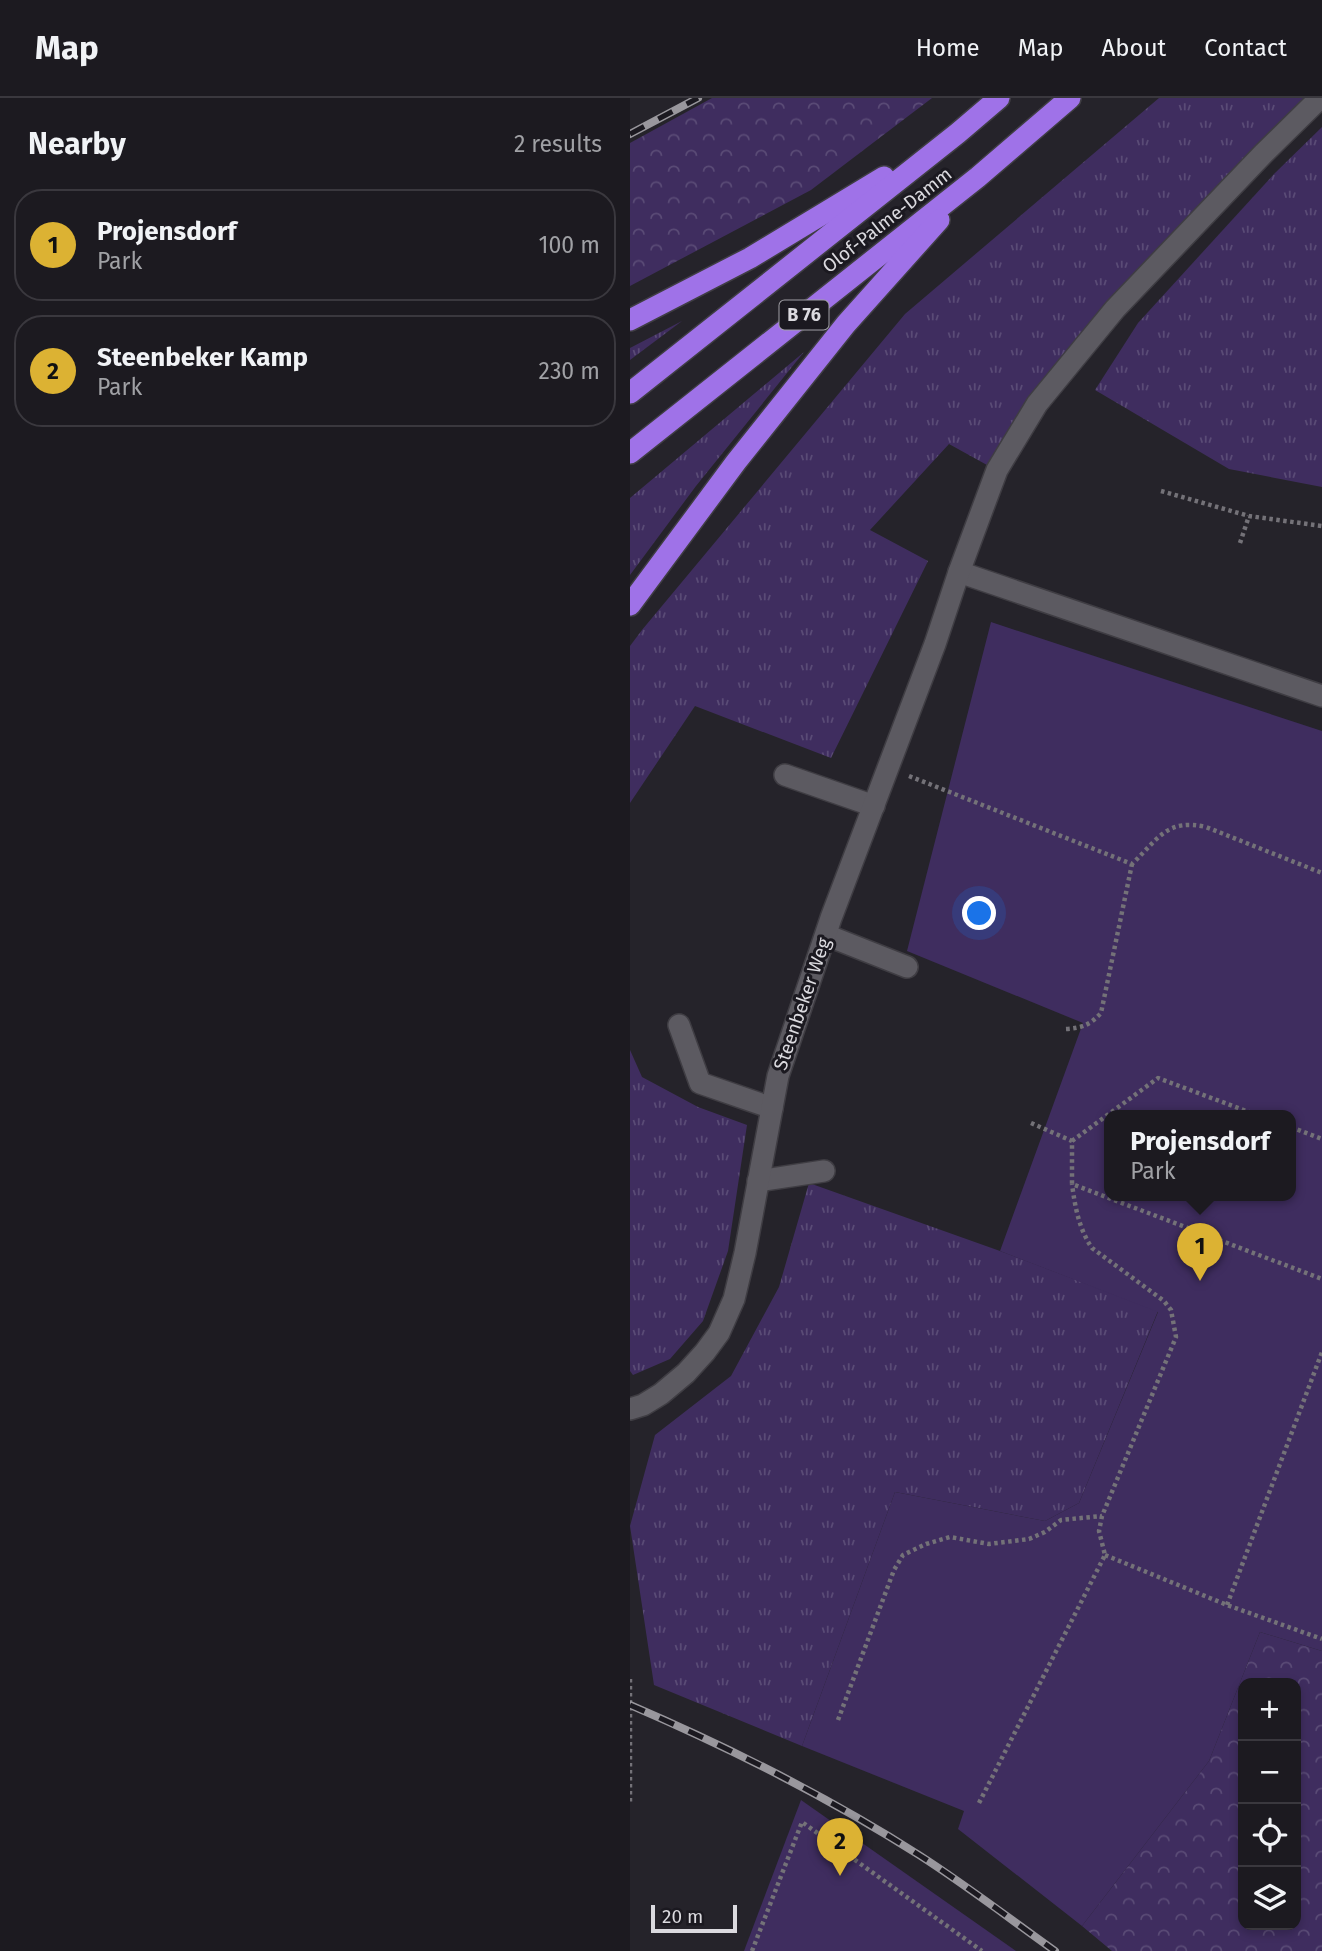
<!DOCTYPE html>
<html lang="en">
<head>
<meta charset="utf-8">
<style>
	body { margin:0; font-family:"Fira Sans",sans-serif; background:#252329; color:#f1f3f6 }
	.controls { position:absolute; right:21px; bottom:21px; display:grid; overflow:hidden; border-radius:14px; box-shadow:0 4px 10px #0003 }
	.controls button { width:63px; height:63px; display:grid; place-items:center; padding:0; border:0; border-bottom:2px solid #3a383e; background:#1c1a20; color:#f1f3f6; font:35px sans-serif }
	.scale { position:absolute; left:21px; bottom:18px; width:86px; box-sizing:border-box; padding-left:7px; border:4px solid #dbdadf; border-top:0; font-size:19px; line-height:24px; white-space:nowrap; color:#dbdadf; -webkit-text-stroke:5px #1b1920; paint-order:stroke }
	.you { position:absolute; left:350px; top:816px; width:24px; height:24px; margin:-18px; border:5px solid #fff; border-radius:50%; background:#1a73e8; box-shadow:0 0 0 10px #1a73e833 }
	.badge { display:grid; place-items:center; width:46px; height:46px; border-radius:50%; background:#dcb233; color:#111; font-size:23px; font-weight:700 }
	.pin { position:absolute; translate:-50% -58px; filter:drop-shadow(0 2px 4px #0008) }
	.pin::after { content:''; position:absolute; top:37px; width:24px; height:21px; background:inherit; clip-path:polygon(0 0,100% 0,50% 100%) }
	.popup { position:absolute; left:474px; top:1012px; width:192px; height:91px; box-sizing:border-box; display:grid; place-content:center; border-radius:14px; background:#1c1a20; filter:drop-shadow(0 2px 5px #0005); font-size:23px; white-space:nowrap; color:#a0a1a5 }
	.popup b { font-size:26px; color:#f1f3f6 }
	.popup::after { content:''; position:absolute; left:50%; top:100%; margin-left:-14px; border:14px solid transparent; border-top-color:#1c1a20 }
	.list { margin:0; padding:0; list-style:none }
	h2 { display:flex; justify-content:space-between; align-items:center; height:91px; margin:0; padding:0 28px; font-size:30px }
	h2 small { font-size:23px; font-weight:400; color:#a0a1a5 }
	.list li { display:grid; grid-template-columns:46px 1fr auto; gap:21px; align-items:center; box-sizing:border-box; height:112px; margin:0 14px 14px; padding:0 14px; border:2px solid #3a383e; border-radius:28px }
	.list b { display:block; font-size:26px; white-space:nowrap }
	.list p { margin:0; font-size:23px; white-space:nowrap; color:#a0a1a5 }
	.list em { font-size:23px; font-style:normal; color:#a0a1a5 }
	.icon { flex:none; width:38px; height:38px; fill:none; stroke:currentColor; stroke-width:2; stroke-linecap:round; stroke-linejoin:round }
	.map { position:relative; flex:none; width:692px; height:1853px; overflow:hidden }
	header { display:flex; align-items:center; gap:42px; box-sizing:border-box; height:98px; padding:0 35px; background:#1c1a20; border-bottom:2px solid #3a383e }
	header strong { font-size:33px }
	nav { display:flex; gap:38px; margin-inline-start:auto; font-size:24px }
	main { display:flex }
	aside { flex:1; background:#1c1a20 }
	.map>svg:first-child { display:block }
	.grass { fill:url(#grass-tufts) }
	.forest { fill:url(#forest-crowns); fill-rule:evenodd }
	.garden { fill:#3f2d5f; fill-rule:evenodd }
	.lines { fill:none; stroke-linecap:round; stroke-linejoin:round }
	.minor-casing { stroke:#3f3d43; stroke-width:24 }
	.highway-casing { stroke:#3f3d43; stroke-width:24 }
	.path { stroke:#747278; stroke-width:4.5; stroke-dasharray:3.5 3.5; stroke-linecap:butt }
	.minor { stroke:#5c5a61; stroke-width:21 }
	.highway { stroke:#9f72e8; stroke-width:21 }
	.rail-casing { stroke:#99979d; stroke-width:8 }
	.rail { stroke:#1b1920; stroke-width:5; stroke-dasharray:16; stroke-linecap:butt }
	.labels { text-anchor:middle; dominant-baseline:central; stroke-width:6; stroke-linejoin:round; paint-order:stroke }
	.shield { fill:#1b1920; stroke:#a1a0a6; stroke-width:2 }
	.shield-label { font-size:18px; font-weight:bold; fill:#dbdadf }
	.street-label { font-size:19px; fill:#dbdadf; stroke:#1b1920 }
</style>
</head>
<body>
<header>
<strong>Map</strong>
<nav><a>Home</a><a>Map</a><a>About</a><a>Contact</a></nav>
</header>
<main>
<aside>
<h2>Nearby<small>2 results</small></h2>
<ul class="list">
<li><span class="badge">1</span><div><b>Projensdorf</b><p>Park</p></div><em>100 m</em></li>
<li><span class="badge">2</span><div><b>Steenbeker Kamp</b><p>Park</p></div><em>230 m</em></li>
</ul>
</aside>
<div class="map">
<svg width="692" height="1853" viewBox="0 0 692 1853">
	<defs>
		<pattern id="grass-tufts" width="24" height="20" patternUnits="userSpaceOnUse" patternTransform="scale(1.75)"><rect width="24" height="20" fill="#3f2d5f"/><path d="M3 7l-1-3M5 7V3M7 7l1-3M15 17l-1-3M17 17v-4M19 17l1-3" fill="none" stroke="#5a4b76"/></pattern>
		<pattern id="forest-crowns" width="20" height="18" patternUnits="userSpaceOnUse" patternTransform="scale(1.75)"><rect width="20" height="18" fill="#3f2d5f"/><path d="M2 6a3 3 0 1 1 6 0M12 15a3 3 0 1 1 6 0" fill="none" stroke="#5a4b76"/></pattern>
	</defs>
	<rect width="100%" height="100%" fill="#25232a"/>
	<g class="grass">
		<polygon points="529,0 683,0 478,206 357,367 319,346 240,432 298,463 201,660 65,608 0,705 0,548 12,532 275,216"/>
		<polygon points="692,29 692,389 599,371 465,292 508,225 644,76"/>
		<polygon points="52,223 0,262 0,250"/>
		<polygon points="174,254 66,388 0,477 0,400"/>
		<polygon points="0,952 12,979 68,1009 117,1027 98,1153 73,1223 40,1261 3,1277 0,1273"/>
		<polygon points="179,1085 370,1153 528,1213 449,1405 415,1423 265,1394 172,1648 24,1587 0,1428 25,1337 101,1278 149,1189"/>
	</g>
	<g class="forest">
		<polygon points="82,0 302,0 181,92 0,188 0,45"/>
		<path d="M630,1534L692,1553V1853H482L452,1828L579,1663ZM613,1585H666V1827H613Z"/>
	</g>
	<g class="garden">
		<path d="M361,524L692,633V1553L630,1534L579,1663L452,1828L328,1731L334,1713L172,1648L265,1394L415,1423L449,1405L528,1214L370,1153L453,925L277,853ZM479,1017H661V1097H479Z"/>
		<polygon points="171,1702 386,1853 114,1853"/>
	</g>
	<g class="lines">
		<defs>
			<g id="minor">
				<polyline points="329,474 692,598"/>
				<polyline points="155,677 244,708"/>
				<polyline points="196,837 277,869"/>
				<polyline points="49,927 70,985 142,1010"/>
				<polyline points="128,1083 194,1073"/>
				<polyline points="0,1311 13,1307 31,1296 56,1275 75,1254 89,1235 104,1201 115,1155 148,978 201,820 305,546 329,474 367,372 407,306 485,211 633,56 690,0"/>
			</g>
			<g id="highway">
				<polyline points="0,222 120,160 254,79"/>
				<polyline points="0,295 328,35 369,0"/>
				<polyline points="0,355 348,79 440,0"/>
				<polyline points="0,507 106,364 216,226 309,122"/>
			</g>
		</defs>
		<use href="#minor" class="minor-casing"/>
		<use href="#highway" class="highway-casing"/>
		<g class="path">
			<polyline points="531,393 619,418 692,428"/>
			<polyline points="610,445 619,418"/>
			<path d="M279,678L502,766C528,741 537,720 576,729L692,775"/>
			<path d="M436,931C452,930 460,927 471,915L502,766"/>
			<polyline points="401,1025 442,1043 442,1086 692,1181"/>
			<polyline points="661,1029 692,1041"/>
			<polyline points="442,1043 528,980 627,1017"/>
			<polyline points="475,1457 597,1507 692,1541"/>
			<polyline points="597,1507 692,1254"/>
			<polyline points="0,1581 0,1705"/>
			<polyline points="208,1622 264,1472 273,1457 296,1446 320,1439 359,1446 399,1441 415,1434 431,1422 472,1418"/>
			<path d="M349,1705L475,1457L469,1433L472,1418L546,1239L541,1212L534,1203L462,1150C449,1131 445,1109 442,1086"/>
			<polyline points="122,1853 172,1724 352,1853"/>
		</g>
		<use href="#minor" class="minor"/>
		<use href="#highway" class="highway"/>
		<defs>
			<g id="rail">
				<polyline points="0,36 68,0"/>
				<path d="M0,1607C100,1650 198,1699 289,1757C336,1787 380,1821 425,1853"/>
			</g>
		</defs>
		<use href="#rail" class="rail-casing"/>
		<use href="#rail" class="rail"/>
	</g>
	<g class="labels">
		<rect class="shield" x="149.5" y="202.5" width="49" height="29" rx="5"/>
		<g class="shield-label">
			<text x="174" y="217">B 76</text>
		</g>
		<g class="street-label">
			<text transform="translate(257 122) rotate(-38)">Olof-Palme-Damm</text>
			<text transform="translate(172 906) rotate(-71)">Steenbeker Weg</text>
		</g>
	</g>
</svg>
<div class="controls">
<button>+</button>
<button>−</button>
<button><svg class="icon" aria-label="locate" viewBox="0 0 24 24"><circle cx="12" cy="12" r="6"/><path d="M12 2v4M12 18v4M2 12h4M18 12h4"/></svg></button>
<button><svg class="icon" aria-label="layers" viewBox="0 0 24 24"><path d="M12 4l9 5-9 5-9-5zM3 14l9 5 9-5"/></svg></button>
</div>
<div class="scale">20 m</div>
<div class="you"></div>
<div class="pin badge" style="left:570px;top:1183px">1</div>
<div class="popup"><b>Projensdorf</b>Park</div>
<div class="pin badge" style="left:210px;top:1778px">2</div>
</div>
</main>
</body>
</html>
